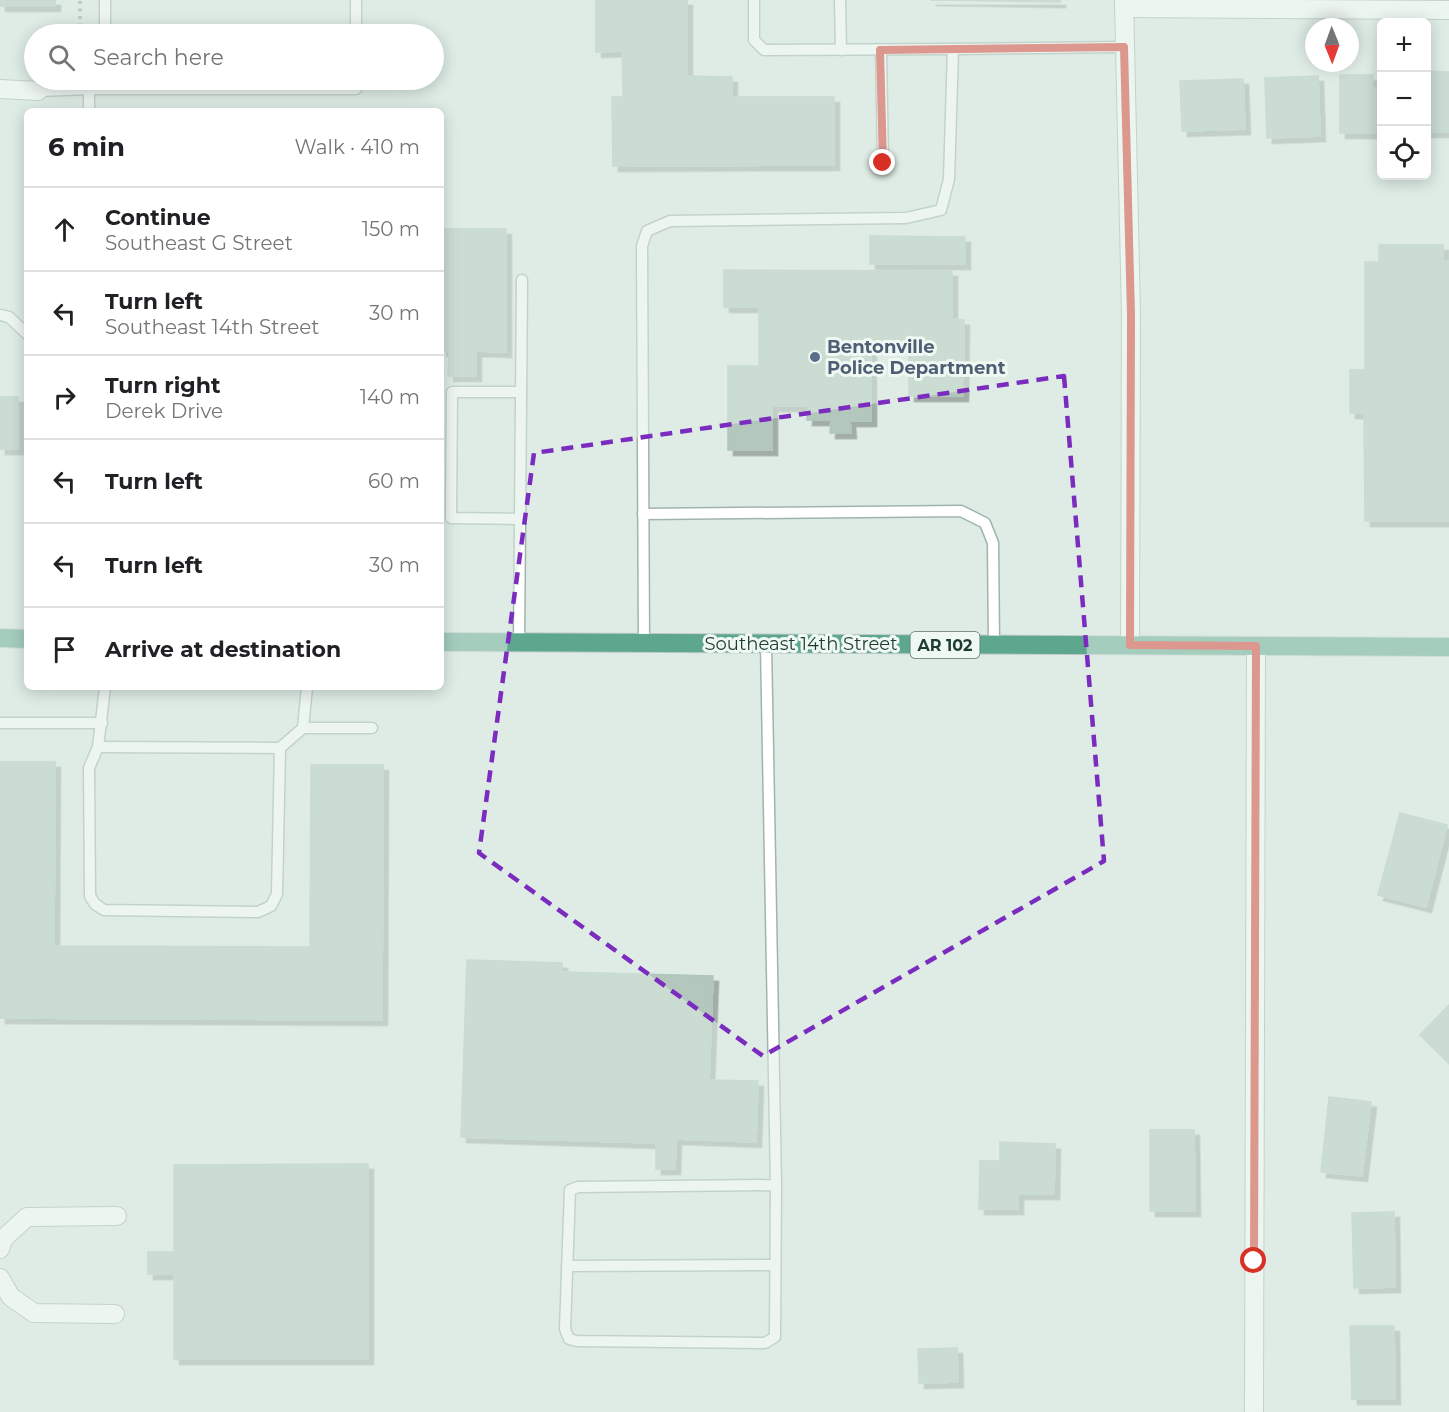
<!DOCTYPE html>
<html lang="en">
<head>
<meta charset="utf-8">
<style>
	body { margin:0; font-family:Montserrat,sans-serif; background:#f6f6f6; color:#202124 }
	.controls { position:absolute; right:18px; top:18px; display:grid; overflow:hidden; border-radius:9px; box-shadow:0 3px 15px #0003 }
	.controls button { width:54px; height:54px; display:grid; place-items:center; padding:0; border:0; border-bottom:2px solid #e0e0e0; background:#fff; color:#202124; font:30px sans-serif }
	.compass { position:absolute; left:1305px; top:18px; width:54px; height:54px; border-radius:50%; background:#fff; box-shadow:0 3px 15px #0003; rotate:179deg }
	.stop { position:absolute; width:18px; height:18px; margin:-14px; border:4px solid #d93025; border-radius:50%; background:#fff }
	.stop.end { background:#d93025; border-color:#fff; box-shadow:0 2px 6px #0008 }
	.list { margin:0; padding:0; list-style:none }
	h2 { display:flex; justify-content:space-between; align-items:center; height:78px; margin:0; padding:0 24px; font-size:26px }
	h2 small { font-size:20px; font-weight:400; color:#757577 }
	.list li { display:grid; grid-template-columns:39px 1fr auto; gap:18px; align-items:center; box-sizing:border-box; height:84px; padding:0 24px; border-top:2px solid #e0e0e0 }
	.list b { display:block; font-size:22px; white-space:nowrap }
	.list p { margin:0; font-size:20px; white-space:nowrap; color:#757577 }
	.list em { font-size:20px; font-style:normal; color:#757577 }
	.icon { flex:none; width:33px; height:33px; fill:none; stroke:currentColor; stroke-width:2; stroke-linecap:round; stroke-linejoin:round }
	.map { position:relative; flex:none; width:1449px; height:1412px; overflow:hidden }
	.search { position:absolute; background:#fff; box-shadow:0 3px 15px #0003; left:24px; top:24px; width:420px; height:66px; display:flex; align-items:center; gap:15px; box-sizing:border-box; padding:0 21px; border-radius:33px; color:#757577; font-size:22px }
	.panel { position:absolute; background:#fff; box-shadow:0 3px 15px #0003; left:24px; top:108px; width:420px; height:582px; border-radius:9px }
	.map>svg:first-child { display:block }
	.building { fill:#b3c7bd; stroke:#b0c6bb; stroke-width:1.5; filter:url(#shadow) }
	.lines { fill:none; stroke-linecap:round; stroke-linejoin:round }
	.lane-casing { stroke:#a1b4ac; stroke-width:13 }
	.street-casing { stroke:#a1b4ac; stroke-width:20 }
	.primary-casing { stroke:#c0c9c6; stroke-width:20 }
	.path { stroke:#7bb39d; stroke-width:4; stroke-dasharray:3 4.5; stroke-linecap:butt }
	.lane { stroke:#fff; stroke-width:10 }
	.street { stroke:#fff; stroke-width:18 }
	.primary { stroke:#5da78f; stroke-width:18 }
	.route { stroke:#d93025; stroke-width:8 }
	.marked { fill:none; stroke:#7b2cbf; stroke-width:4.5; stroke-dasharray:12 8; stroke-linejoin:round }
	.service-dot { fill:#5c6f8a; stroke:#eff8f3; stroke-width:2 }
	.labels { text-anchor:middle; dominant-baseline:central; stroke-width:6; stroke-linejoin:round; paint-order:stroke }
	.shield { fill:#eff8f3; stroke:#5d756c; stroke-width:1.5 }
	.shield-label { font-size:16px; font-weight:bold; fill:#1e3d32 }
	.service-label { font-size:18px; font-weight:bold; fill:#4e5e75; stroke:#eff8f3; text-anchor:start }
	.street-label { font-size:18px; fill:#1e3d32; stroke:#eff8f3 }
</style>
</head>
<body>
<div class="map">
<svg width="1449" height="1412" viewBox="0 0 1449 1412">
	<defs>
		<filter id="shadow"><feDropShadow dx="5.5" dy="5.5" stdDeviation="0" flood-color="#0004"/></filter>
	</defs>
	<rect width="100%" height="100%" fill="#deece5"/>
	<g class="building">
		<rect x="0" y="0" width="55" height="6"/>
		<polygon points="596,0 687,0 687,76 732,77 732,97 834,97 834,165 613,166 612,97 623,97 622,51 596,52"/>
		<polygon points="930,0 1060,0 1060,2"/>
		<polygon points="1426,71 1449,72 1449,132 1426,132"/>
		<polygon points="1340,75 1373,75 1372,88 1382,88 1382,133 1340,133"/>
		<polygon points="1318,76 1320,136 1267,138 1265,78"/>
		<polygon points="1243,79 1245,129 1182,131 1180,81"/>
		<polygon points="441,229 506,229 506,352 476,351 476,376 448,376 449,351 441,351"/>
		<polygon points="870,236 965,237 965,264 870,264"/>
		<polygon points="1379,245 1443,245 1443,261 1449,261 1449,521 1365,521 1364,413 1350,413 1350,370 1365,370 1365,262 1379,262"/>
		<polygon points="724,270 952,271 952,319 964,320 963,396 909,396 909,349 871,348 871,421 850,421 851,433 830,433 831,420 807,420 808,406 772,406 772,450 728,450 728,366 759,366 759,307 724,307"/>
		<rect x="0" y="397" width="18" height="52"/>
		<polygon points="0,762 55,762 54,946 310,947 311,765 383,765 382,1020 0,1018"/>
		<polygon points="1400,813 1447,825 1426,907 1378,895"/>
		<polygon points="467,960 562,963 562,972 713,976 709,1080 758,1081 756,1142 676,1139 675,1169 656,1169 656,1143 461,1137"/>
		<polygon points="1449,1005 1449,1061 1448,1062 1420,1035"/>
		<polygon points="1329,1097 1371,1102 1362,1176 1321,1172"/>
		<polygon points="1150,1130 1194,1130 1195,1211 1150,1211"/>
		<polygon points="1000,1142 1055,1144 1054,1194 1018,1194 1018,1209 979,1209 980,1161 1000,1161"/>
		<polygon points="368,1164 368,1359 174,1359 174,1274 148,1274 148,1252 174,1252 174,1165"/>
		<polygon points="1394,1212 1395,1287 1354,1288 1352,1213"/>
		<polygon points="1350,1326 1394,1326 1395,1399 1352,1399"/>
		<polygon points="957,1348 958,1382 919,1383 918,1349"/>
	</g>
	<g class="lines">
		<defs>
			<g id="lane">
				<polyline points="754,0 754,40 764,50 953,49"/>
				<polyline points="840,0 841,50"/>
				<polyline points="105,34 105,0"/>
				<polyline points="356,34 356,0"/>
				<polyline points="881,50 883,163"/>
				<polyline points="89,89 356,89 356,80"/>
				<polyline points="38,91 89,89 89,111"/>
				<polyline points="0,315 9,317 27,334"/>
				<polyline points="643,514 961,511 985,523 993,543 994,645"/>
				<polyline points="520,519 451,518 452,392 521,392"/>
				<polyline points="519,643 522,280"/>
				<polyline points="644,644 642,246 647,231 670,221 906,218 941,210 949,179 953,49 1124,47"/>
				<polyline points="766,644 776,1185 775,1337 765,1343 577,1341 569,1339 565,1329 570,1190 578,1187 776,1185"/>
				<polyline points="105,687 98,747 89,768 90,896 95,904 104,910 258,912 271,906 277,894 280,748 303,728 307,687"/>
				<polyline points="0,723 102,723"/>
				<polyline points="303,728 372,728"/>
				<polyline points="98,747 280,748"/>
				<polyline points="567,1266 775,1265"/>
			</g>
			<g id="street">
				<polyline points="1124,0 1131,315 1130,645"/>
				<polyline points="1124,8 1449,10"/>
				<polyline points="0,89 38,91"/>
				<polyline points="0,1249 4,1238 27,1217 117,1216"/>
				<polyline points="0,1278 11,1297 34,1313 115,1314"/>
				<polyline points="1254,1412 1256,646"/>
			</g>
			<g id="primary">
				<polyline points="0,638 27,639"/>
				<polyline points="441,642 1449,647"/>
			</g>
		</defs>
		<use href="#lane" class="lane-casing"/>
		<use href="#street" class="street-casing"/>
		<use href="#primary" class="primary-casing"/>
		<polyline class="path" points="80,34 80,0"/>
		<use href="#lane" class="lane"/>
		<use href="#street" class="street"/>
		<use href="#primary" class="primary"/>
	</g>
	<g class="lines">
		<polyline class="route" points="883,163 880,50 1124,47 1131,315 1130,645 1256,646 1254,1261"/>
	</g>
	<path d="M0 0H1449V1412H0ZM1064,376L1104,861L763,1056L479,853L534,453Z" fill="#deece5" fill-opacity=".55" fill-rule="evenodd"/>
	<path class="marked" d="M1064,376L1104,861L763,1056L479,853L534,453Z"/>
	<circle class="service-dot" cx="815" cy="357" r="6"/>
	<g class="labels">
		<rect class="shield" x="910.5" y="632" width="69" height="26" rx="4.5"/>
		<g class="shield-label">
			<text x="945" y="645">AR 102</text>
		</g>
		<g class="service-label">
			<text x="827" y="347">Bentonville<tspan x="827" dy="21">Police Department</tspan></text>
		</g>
		<g class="street-label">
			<text x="801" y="644">Southeast 14th Street</text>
		</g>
	</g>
</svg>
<div class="controls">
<button>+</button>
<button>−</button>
<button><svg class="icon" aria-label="locate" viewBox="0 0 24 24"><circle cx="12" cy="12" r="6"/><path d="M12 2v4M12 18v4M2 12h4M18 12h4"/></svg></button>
</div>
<svg class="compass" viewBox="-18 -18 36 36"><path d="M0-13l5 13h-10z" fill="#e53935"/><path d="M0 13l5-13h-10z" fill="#757577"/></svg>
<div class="stop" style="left:1254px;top:1261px"></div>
<div class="stop end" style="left:883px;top:163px"></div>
<div class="search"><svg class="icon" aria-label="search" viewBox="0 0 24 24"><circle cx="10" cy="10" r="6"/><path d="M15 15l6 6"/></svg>Search here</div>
<section class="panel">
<h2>6 min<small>Walk · 410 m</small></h2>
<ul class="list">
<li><svg class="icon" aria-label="ahead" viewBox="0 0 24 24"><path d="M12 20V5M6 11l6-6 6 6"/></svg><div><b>Continue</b><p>Southeast G Street</p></div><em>150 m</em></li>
<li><svg class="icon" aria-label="left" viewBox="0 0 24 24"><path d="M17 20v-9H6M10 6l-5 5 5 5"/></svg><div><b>Turn left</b><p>Southeast 14th Street</p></div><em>30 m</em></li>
<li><svg class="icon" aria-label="right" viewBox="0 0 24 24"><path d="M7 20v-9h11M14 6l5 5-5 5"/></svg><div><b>Turn right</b><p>Derek Drive</p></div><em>140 m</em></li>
<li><svg class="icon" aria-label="left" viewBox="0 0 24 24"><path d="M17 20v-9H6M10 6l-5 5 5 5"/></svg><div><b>Turn left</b></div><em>60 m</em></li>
<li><svg class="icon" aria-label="left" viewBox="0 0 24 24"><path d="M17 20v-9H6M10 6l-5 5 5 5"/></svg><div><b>Turn left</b></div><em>30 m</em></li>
<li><svg class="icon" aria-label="arrive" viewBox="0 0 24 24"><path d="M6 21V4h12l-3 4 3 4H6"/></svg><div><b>Arrive at destination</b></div></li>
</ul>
</section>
</div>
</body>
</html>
